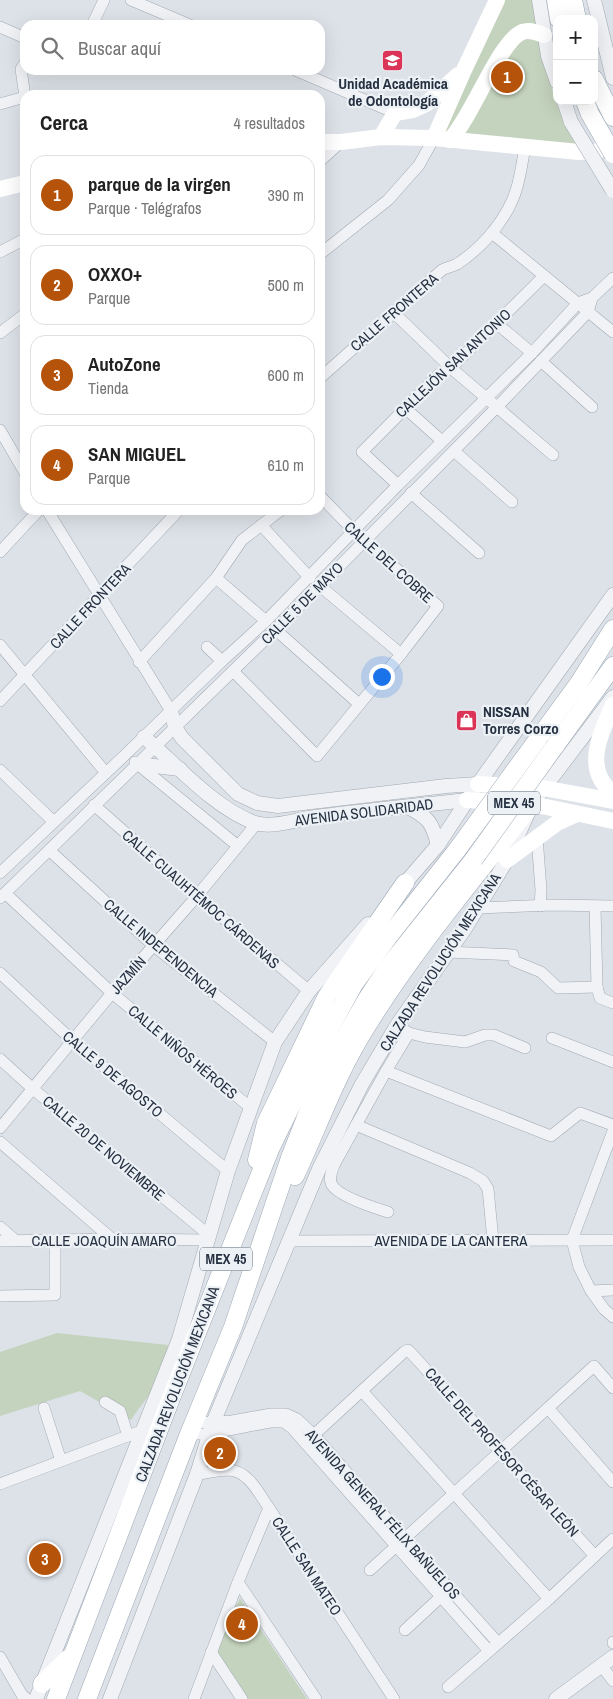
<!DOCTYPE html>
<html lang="es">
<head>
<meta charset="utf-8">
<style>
	body { margin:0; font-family:"Archivo Narrow",sans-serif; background:#f6f6f6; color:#222 }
	.controls { position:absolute; right:15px; top:15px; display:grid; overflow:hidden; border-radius:10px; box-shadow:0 5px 20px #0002 }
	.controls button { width:45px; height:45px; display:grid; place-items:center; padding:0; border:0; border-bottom:1px solid #e0e0e0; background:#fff; color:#222; font:25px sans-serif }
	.you { position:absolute; left:381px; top:676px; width:18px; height:18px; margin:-12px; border:4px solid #fff; border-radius:50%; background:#1a73e8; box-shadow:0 0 0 8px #1a73e833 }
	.badge { display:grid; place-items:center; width:32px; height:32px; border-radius:50%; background:#b45309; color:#fff; font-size:16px; font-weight:700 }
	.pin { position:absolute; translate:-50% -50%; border:2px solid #fff; box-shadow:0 1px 5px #0006 }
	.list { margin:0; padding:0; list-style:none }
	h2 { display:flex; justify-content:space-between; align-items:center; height:65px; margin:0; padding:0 20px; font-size:21px }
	h2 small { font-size:16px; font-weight:400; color:#767676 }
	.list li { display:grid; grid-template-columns:32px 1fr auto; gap:15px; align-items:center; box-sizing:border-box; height:80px; margin:0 10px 10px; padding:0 10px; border:1px solid #e0e0e0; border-radius:15px }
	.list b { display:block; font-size:19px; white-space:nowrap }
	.list p { margin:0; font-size:16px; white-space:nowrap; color:#767676 }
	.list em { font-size:16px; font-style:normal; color:#767676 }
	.icon { flex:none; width:28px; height:28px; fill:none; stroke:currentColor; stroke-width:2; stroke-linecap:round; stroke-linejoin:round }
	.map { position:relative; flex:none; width:613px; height:1699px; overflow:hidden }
	.search { position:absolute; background:#fff; box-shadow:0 5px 20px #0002; left:20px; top:20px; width:305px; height:55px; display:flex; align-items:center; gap:12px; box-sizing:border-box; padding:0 18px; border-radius:15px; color:#767676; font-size:19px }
	.panel { position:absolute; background:#fff; box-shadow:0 5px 20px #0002; left:20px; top:90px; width:305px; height:425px; border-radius:15px }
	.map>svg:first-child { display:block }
	.green { fill:#c4d3bd }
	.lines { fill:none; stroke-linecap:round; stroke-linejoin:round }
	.minor-casing { stroke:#a2a9b2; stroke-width:12 }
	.tertiary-casing { stroke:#a2a9b2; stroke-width:15 }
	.primary-casing { stroke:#9ba7b5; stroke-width:19 }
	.minor { stroke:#f0f2f6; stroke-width:11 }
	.tertiary { stroke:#f0f2f6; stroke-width:14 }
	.secondary { stroke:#fff; stroke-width:16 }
	.primary { stroke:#fff; stroke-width:18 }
	.tertiary-bridge-casing { stroke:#a2a9b2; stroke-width:15; stroke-linecap:butt }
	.primary-bridge-casing { stroke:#9ba7b5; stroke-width:19; stroke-linecap:butt }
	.tertiary-bridge { stroke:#f0f2f6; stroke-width:14 }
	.primary-bridge { stroke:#fff; stroke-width:18 }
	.labels { text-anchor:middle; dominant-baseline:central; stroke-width:4.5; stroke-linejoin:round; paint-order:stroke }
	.shield { fill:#ecf1f6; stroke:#616a77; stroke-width:1 }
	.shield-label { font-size:14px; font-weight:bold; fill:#253040 }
	.poi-label { font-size:15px; font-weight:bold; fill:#253040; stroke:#ecf1f6 }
	.street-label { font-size:15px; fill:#253040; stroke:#ecf1f6 }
</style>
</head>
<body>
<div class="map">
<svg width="613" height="1699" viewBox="0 0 613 1699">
	<rect width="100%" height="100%" fill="#dde2e8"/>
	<g class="green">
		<polygon points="503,0 535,0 540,49 556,102 576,144 437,134"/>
		<path d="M57,1333L168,1345C165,1362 160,1380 150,1394C144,1403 137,1410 131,1420L80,1391L0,1416V1352Z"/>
		<polygon points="212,1447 231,1449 230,1457 220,1464 208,1465"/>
		<polygon points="240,1598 307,1699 248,1699 215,1650"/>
	</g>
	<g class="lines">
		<defs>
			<g id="minor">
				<polyline points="131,0 190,25"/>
				<polyline points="92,25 104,0"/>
				<polyline points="0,27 25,38"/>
				<polyline points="295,70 395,113"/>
				<polyline points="0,104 25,97 21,69 25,63"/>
				<polyline points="320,161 341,142"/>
				<polyline points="492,233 613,332"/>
				<polyline points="0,252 25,239"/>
				<polyline points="320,254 388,200 419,165 434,138"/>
				<polyline points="393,312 451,368 553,455"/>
				<polyline points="496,323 532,353"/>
				<polyline points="0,333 25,314"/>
				<polyline points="541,361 592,407"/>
				<path d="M320,378L442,270C447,267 452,267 457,264C479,250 501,226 512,201C520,185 521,166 525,148"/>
				<polyline points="405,408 442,441"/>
				<polyline points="0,430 25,473"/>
				<polyline points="454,451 512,502"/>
				<polyline points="398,485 362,452 439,374 451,368 544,276"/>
				<polyline points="411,493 479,553"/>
				<polyline points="47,510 171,711"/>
				<polyline points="261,525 310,578"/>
				<polyline points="0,552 39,510"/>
				<polyline points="216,578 266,621"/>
				<polyline points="320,586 401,654"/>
				<polyline points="276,630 359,704"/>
				<polyline points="0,645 106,773"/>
				<polyline points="207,647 222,661"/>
				<polyline points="139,662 216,578 242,540 281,510"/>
				<polyline points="233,671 317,756 401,654 438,606 354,531 320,496"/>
				<polyline points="0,701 179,510"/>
				<polyline points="135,762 238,846"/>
				<polyline points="0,770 54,822"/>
				<polyline points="94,805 197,896 309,991"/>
				<polyline points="537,837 541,890 540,906"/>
				<polyline points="49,850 154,946 275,1042"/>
				<polyline points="0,873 125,755 222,661 266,621 398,485 532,353 578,303 592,298 613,278"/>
				<polyline points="5,893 112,993 251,1108"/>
				<polyline points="0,898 320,586 496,408 588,312 592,298"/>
				<polyline points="595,906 597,987 600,998 613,1003"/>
				<polyline points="477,908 551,905 613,906"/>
				<polyline points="448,952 513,955 514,961 541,972 558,988 597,987"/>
				<polyline points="0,973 73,1041 228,1171"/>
				<polyline points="409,1033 425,1037 465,1042 485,1035 494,1035 525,1048"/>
				<polyline points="552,1038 613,1062"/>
				<polyline points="0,1059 33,1089 210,1236"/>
				<polyline points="386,1071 551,1136 580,1113 613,1125"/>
				<polyline points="356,1125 470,1173 483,1181 488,1189 493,1240"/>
				<polyline points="0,1128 112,993 197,896 257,823"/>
				<polyline points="613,1131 572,1240 579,1267 591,1291 604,1309 613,1317"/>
				<polyline points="0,1142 112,1239"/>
				<path d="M388,1212C375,1208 339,1197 332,1185C328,1178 332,1170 335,1163L386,1071L409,1033L397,1025"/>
				<polyline points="0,1227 15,1240"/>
				<polyline points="0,1241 112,1239 209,1240"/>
				<polyline points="290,1241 613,1240"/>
				<polyline points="591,1291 613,1290"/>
				<polyline points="0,1296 55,1295 55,1240"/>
				<polyline points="362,1391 549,1599"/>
				<polyline points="105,1402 120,1411 128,1436"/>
				<polyline points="44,1408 61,1461"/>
				<polyline points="548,1408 613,1482"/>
				<polyline points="194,1423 232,1421 271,1414 286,1414 297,1419 314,1435 405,1539 498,1643"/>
				<polyline points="189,1434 208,1434 270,1422 284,1422 292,1428 489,1651"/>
				<polyline points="305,1443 404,1352 408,1350 412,1354 595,1556"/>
				<path d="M197,1474C207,1473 219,1470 229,1470C249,1471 259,1494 269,1508L394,1699"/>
				<polyline points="0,1484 141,1431"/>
				<polyline points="370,1570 594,1366 613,1388"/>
				<polyline points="238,1582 316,1699"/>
				<polyline points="405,1630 446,1592"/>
				<polyline points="613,1642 613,1643"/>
				<polyline points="211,1652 242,1699"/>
				<polyline points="0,1657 22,1695 27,1699"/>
				<polyline points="601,1665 613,1681"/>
				<polyline points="448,1687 549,1599 613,1539"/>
				<polyline points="194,1699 238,1582 269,1508"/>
			</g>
			<g id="tertiary">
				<polyline points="539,0 548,56 557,82"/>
				<polyline points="594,0 613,78"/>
				<polyline points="564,101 571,122"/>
				<polyline points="171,711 175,727 182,738 238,794 257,803 278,806 446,786 478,784"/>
				<path d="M144,737C178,766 213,807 255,823C271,828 292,821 308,818C361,811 414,806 467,800"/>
				<polyline points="137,764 180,769"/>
				<path d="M408,807C429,818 432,822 438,845"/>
				<polyline points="399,890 438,845 478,784 613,595"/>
				<polyline points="36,1699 179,1339 228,1171 275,1042 309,991 368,924"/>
				<polyline points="110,1699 197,1474 213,1423 319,1169 362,1084 397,1025 464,930 507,860 532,804 613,697"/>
				<polyline points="556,1699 613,1657"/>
			</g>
			<g id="primary">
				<polyline points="556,0 559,19"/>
				<polyline points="573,0 577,19"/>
				<polyline points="594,79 613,117"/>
				<polyline points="585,101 590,114"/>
				<polyline points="538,739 579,683 613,629"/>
				<polyline points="555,746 613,666"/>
				<polyline points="257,1160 266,1123 327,996 405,883"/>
				<path d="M295,1176C318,1127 336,1075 365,1029C413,950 475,878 532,804"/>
				<polyline points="42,1684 69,1658"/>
				<polyline points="56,1699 171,1398 271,1147 325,1037 354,984 389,936 457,850"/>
				<polyline points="87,1699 189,1434 233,1327 291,1155 312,1102 337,1051 367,999 388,967 474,859"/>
			</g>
		</defs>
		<use href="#minor" class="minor-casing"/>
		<use href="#tertiary" class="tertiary-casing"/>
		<use href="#primary" class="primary-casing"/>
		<use href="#minor" class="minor"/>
		<use href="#tertiary" class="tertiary"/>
		<g class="secondary">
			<polyline points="381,137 395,113 413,110 426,104 458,75"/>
			<polyline points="434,138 464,70 497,0"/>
			<path d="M450,140C472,117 499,42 522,32C530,29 537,33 544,35"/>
			<polyline points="320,142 341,142 381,137 434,138 579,152 595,152 613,144"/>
			<polyline points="0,189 25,183"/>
			<path d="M613,705C601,733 582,769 613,793"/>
			<polyline points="478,784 543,788 613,801"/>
			<polyline points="467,800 532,804 613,821"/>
			<polyline points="507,860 557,823 577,814"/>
		</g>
		<use href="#primary" class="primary"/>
		<defs>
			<polyline id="tertiary-bridge" points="571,122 613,191"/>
			<g id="primary-bridge">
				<polyline points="590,114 613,154"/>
				<polyline points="457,850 538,739"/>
				<polyline points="474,859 555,746"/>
			</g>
		</defs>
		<use href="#tertiary-bridge" class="tertiary-bridge-casing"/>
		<use href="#primary-bridge" class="primary-bridge-casing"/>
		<use href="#tertiary-bridge" class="tertiary-bridge"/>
		<use href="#primary-bridge" class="primary-bridge"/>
	</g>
	<defs>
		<symbol id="university-square" viewBox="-11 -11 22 22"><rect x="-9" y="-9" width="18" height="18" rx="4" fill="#dc3456" stroke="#ecf1f6"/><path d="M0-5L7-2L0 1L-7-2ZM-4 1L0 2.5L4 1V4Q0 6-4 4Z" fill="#fff"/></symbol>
		<symbol id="shop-square" viewBox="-11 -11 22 22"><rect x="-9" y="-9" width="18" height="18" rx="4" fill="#dc3456" stroke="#ecf1f6"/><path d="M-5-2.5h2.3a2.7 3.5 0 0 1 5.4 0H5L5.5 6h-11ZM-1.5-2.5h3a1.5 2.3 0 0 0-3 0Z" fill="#fff"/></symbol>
	</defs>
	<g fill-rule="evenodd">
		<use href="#university-square" x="380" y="48" width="25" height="25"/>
		<use href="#shop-square" x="454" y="708" width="25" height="25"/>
	</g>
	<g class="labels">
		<g class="shield">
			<rect x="488" y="791.5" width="52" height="23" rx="4"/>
			<rect x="200" y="1247.5" width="52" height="23" rx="4"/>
		</g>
		<g class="shield-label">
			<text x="514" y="803">MEX 45</text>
			<text x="226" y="1259">MEX 45</text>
		</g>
		<g class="poi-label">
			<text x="393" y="83">Unidad Académica<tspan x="393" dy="17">de Odontología</tspan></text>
			<text x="483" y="711" text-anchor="start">NISSAN<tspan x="483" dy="17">Torres Corzo</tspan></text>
		</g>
		<g class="street-label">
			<text transform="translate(394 312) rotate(-41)">CALLE FRONTERA</text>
			<text transform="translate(453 363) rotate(-43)">CALLEJÓN SAN ANTONIO</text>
			<text transform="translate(389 562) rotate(42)">CALLE DEL COBRE</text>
			<text transform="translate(302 603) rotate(-45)">CALLE 5 DE MAYO</text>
			<text transform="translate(90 606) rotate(-47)">CALLE FRONTERA</text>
			<text transform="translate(364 812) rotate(-7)">AVENIDA SOLIDARIDAD</text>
			<text transform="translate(201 899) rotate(41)">CALLE CUAUHTÉMOC CÁRDENAS</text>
			<text transform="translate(161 948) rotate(40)">CALLE INDEPENDENCIA</text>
			<text transform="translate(440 962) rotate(-57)">CALZADA REVOLUCIÓN MEXICANA</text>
			<text transform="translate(128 975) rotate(-48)">JAZMÍN</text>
			<text transform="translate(183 1052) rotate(40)">CALLE NIÑOS HÉROES</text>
			<text transform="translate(113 1074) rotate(40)">CALLE 9 DE AGOSTO</text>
			<text transform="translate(104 1148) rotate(40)">CALLE 20 DE NOVIEMBRE</text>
			<text x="104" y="1240">CALLE JOAQUÍN AMARO</text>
			<text x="451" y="1240">AVENIDA DE LA CANTERA</text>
			<text transform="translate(177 1384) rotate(-69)">CALZADA REVOLUCIÓN MEXICANA</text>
			<text transform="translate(502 1452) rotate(48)">CALLE DEL PROFESOR CÉSAR LEÓN</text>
			<text transform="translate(383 1514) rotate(48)">AVENIDA GENERAL FÉLIX BAÑUELOS</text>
			<text transform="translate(307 1566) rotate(57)">CALLE SAN MATEO</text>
		</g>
	</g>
</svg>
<div class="controls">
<button>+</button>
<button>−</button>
</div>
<div class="you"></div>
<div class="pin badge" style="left:507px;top:77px">1</div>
<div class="pin badge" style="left:220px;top:1453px">2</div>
<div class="pin badge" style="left:45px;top:1559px">3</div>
<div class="pin badge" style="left:242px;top:1624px">4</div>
<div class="search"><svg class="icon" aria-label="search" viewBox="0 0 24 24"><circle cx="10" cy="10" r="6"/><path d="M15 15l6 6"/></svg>Buscar aquí</div>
<section class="panel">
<h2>Cerca<small>4 resultados</small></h2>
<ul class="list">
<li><span class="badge">1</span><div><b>parque de la virgen</b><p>Parque · Telégrafos</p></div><em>390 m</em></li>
<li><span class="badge">2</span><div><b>OXXO+</b><p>Parque</p></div><em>500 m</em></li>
<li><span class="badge">3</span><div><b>AutoZone</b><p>Tienda</p></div><em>600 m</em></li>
<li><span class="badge">4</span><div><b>SAN MIGUEL</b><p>Parque</p></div><em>610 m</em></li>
</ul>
</section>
</div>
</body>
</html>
